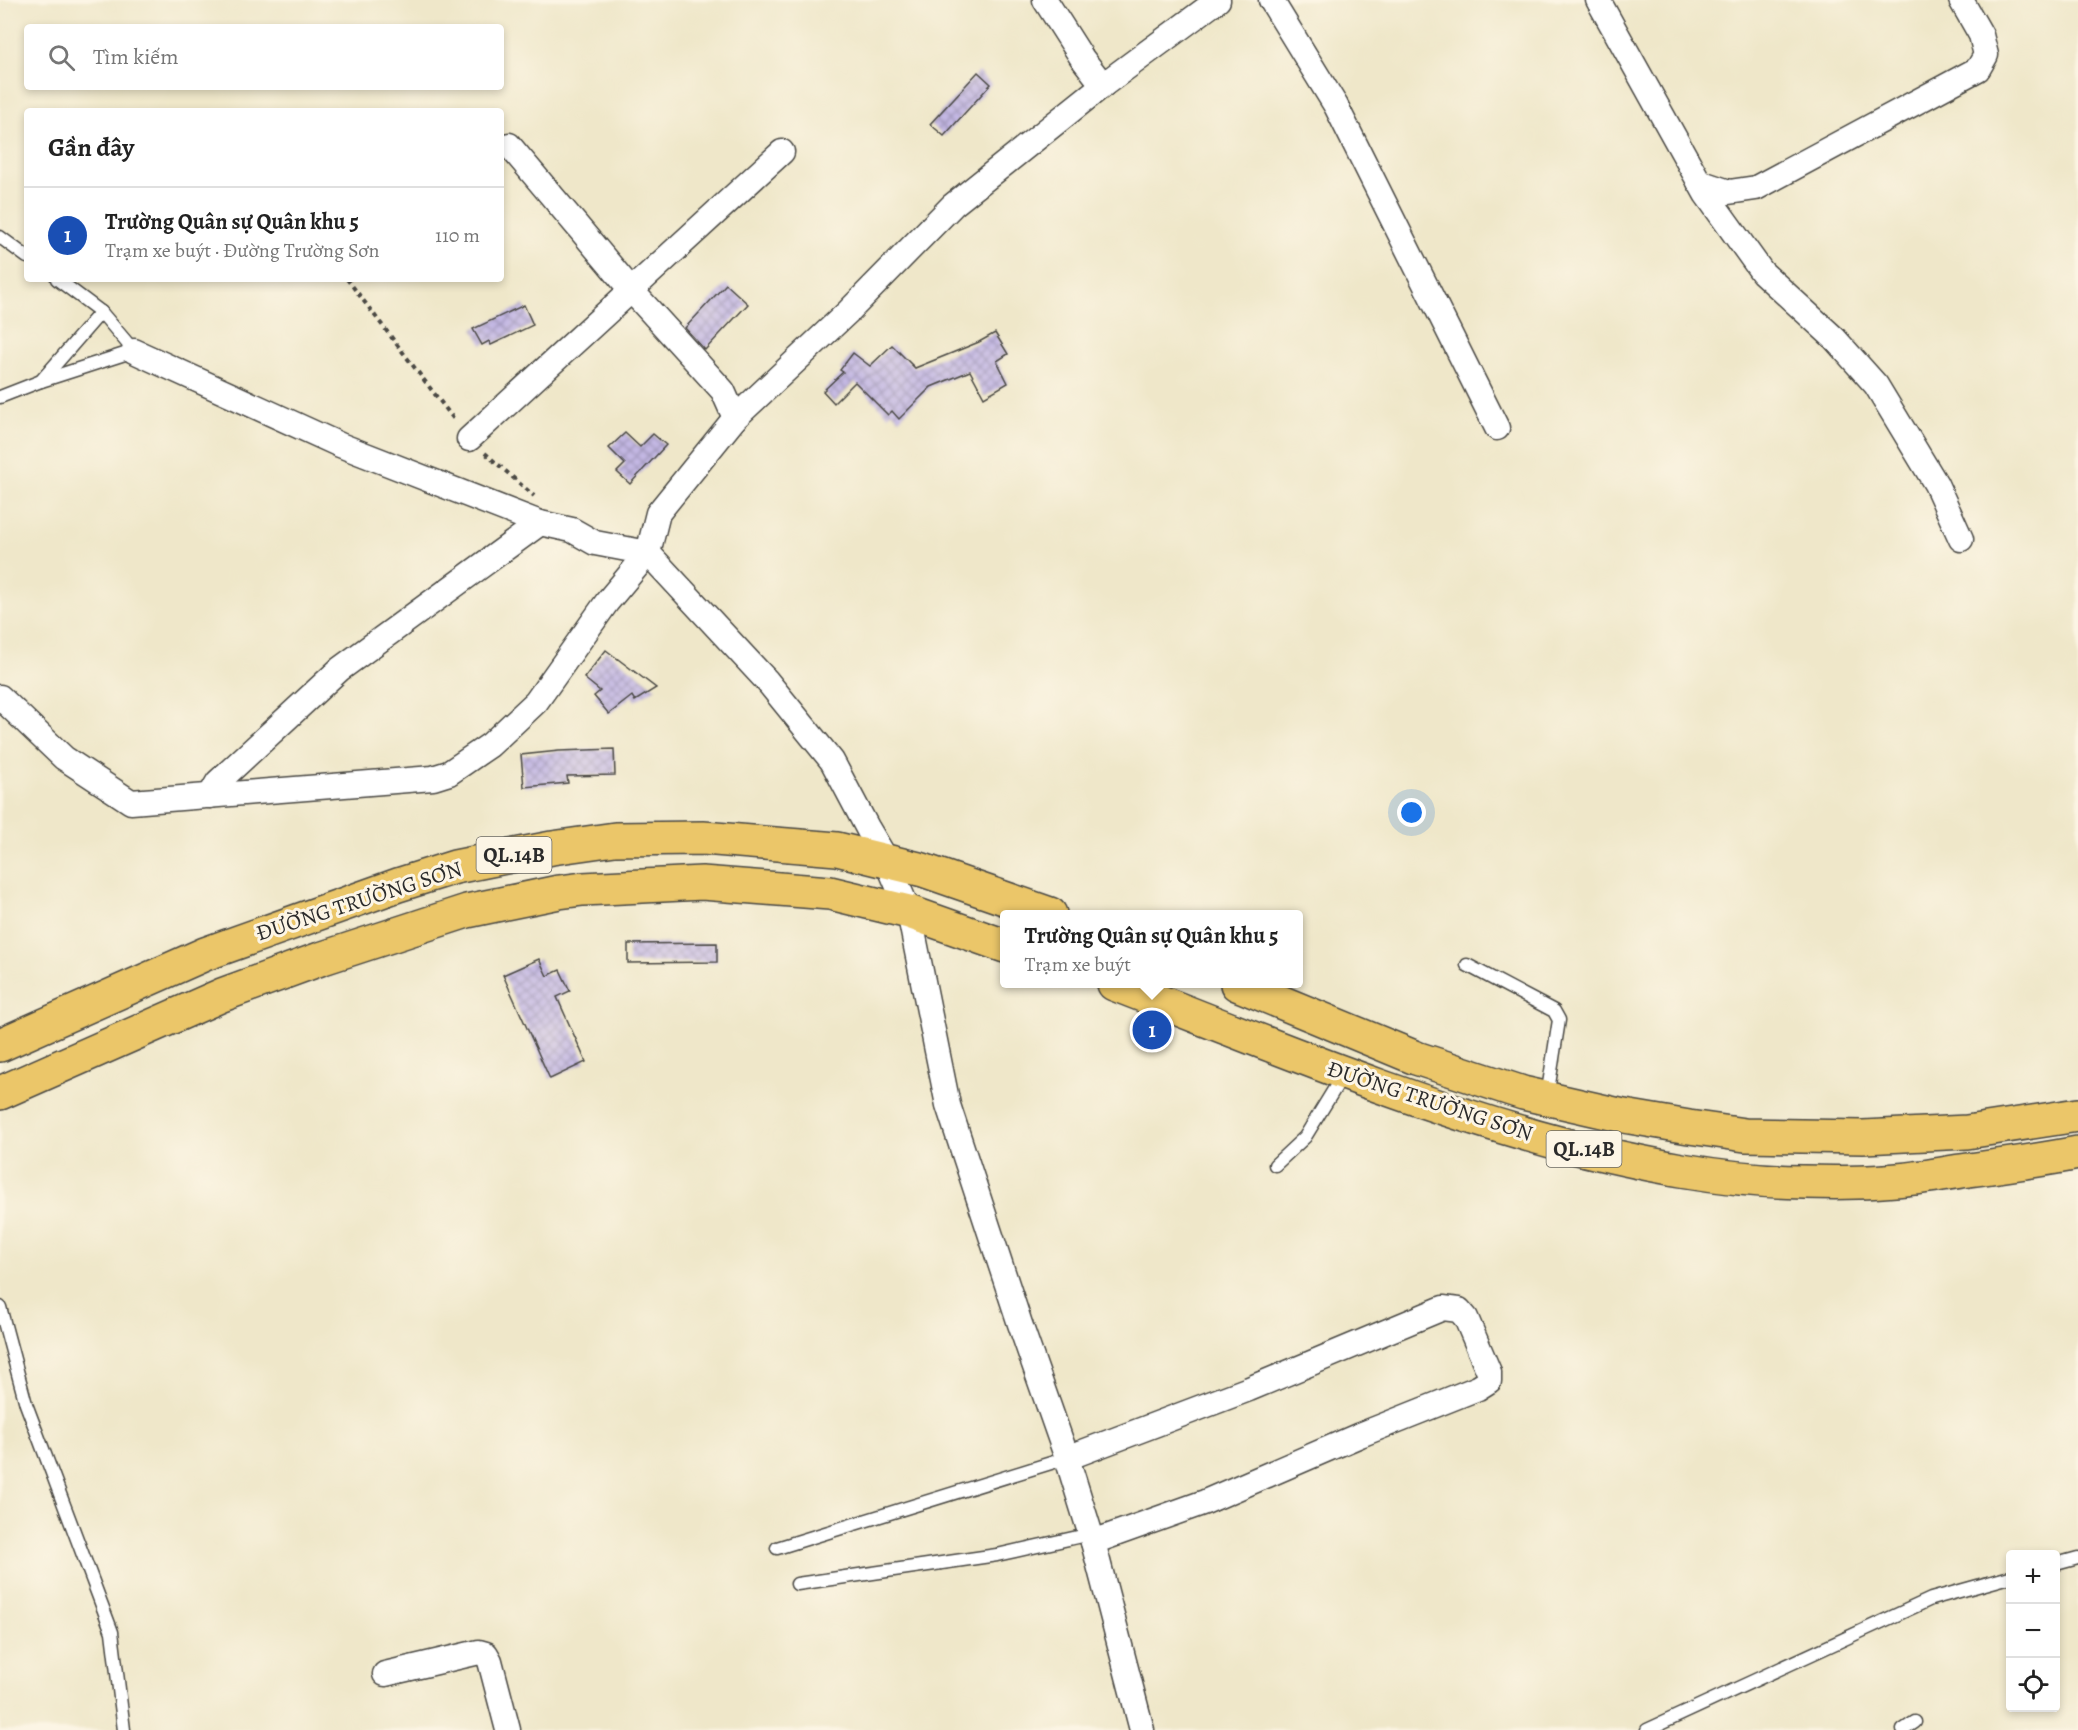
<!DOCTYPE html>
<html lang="vi">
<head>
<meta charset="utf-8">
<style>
	body { margin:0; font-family:Alegreya,serif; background:#f2f2f2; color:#222 }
	.controls { position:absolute; right:18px; bottom:18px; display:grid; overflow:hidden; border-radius:6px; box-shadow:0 3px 9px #0003 }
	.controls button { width:54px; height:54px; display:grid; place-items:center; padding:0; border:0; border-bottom:2px solid #e0e0e0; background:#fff; color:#222; font:30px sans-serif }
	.you { position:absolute; left:1412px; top:813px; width:21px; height:21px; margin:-15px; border:4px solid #fff; border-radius:50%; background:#1a73e8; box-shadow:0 0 0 9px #1a73e833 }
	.badge { display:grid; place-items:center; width:39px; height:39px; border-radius:50%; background:#ea580c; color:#fff; font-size:20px; font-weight:700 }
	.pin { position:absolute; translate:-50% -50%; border:3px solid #fff; box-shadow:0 2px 6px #0006 }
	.popup { position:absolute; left:1000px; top:910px; width:303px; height:78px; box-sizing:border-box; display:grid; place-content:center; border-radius:6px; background:#fff; filter:drop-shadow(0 2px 4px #0005); font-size:20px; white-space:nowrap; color:#767676 }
	.popup b { font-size:22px; color:#222 }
	.popup::after { content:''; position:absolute; left:50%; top:100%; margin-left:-12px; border:12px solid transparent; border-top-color:#fff }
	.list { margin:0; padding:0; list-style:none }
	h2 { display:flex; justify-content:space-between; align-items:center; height:78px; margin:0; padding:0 24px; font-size:26px }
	h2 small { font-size:20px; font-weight:400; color:#767676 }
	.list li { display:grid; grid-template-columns:39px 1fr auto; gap:18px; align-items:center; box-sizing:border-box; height:96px; padding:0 24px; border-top:2px solid #e0e0e0 }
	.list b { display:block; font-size:22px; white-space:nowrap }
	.list p { margin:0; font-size:20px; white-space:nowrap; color:#767676 }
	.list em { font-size:20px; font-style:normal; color:#767676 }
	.icon { flex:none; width:33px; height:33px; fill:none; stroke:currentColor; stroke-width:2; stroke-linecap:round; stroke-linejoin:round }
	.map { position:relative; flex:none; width:2078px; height:1730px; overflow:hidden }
	.search { position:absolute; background:#fff; box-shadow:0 3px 9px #0003; left:24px; top:24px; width:480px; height:66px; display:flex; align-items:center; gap:15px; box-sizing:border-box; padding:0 21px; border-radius:6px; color:#767676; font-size:22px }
	.panel { position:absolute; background:#fff; box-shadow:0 3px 9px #0003; left:24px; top:108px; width:480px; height:174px; border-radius:6px }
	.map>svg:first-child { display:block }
	.building { fill:url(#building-cross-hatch) }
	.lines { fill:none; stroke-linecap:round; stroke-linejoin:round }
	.service-casing { stroke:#484743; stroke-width:15 }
	.minor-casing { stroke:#484743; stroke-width:27 }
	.trunk-casing { stroke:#484743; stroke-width:36 }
	.path { stroke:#484743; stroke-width:4; stroke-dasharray:4.5 4.5; stroke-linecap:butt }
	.service { stroke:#fff; stroke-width:12 }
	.minor { stroke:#fff; stroke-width:24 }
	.trunk { stroke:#ebc669; stroke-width:33 }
	.labels { text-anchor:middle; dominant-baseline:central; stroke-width:6; stroke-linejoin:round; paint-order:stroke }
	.shield { fill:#fcf5e5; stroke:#6a6863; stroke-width:1.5 }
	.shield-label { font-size:21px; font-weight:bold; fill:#2b2b2b }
	.street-label { font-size:22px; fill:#2b2b2b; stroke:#fcf5e5 }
</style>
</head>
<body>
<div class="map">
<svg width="2078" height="1730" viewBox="0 0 2078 1730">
	<defs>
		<pattern id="building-cross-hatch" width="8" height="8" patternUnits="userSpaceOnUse" patternTransform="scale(1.5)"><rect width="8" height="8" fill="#c3b7e3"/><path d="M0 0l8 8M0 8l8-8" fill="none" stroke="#9f95b8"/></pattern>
	</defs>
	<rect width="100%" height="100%" fill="#fcf5e5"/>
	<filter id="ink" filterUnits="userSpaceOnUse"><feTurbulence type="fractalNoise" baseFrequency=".0167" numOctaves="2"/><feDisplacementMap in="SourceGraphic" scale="12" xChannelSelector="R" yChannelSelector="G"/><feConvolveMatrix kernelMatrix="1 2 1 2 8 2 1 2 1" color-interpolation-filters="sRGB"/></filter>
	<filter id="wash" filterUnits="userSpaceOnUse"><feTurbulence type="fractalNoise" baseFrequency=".008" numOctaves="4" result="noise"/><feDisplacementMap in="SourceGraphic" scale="24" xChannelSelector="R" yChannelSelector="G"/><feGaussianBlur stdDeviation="1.35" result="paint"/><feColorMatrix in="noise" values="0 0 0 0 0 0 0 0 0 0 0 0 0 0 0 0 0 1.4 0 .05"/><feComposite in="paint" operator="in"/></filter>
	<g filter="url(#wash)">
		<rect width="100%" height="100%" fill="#efe7c9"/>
		<g id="blocks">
			<g class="building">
				<polygon points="978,72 991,84 944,136 930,124"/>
				<polygon points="726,284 748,304 705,350 685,328"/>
				<polygon points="524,305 533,325 491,345 489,341 482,345 473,329"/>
				<polygon points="995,333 1008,354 997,361 1008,383 984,397 970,371 931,387 899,419 892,411 888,415 855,382 834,403 823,391 843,372 840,370 853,353 870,366 892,345 915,368 979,342"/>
				<polygon points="625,433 640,447 653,434 666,445 630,484 617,472 625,464 609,448"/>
				<polygon points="606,650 656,688 635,701 632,696 609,714 594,696 600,691 584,678"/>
				<polygon points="614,749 615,775 567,776 568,783 524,787 521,755 559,751"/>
				<polygon points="717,943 717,962 628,963 628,944"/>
				<polygon points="539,959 547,976 560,970 570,991 557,997 586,1062 550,1079 503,975"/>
			</g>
		</g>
	</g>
	<g filter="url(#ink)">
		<use href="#blocks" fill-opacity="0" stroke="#484743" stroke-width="1.5"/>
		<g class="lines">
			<defs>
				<g id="service">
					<polyline points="0,237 27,257"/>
					<polyline points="41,381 101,312"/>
					<polyline points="0,397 41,381 134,351 101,312 57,279"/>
					<polyline points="1467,965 1554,1011 1559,1020 1547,1097"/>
					<polyline points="1275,1165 1305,1137 1343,1075"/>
					<polyline points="0,1307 26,1404 112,1632 124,1730"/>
					<polyline points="777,1548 1067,1458"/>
					<polyline points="2056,1564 2078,1558"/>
					<polyline points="797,1584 997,1555 1091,1534"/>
					<polyline points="1647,1730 1931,1599 2010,1577"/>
					<polyline points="1903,1730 1915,1722"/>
				</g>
				<g id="minor">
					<polyline points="1045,0 1082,58 1103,85"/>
					<polyline points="1271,0 1336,106 1497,428"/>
					<polyline points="1598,0 1706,194 1762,272 1834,338 1876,385 1936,484 1961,539"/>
					<polyline points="509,145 632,291 723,391 735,418"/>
					<polyline points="1699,182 1729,192 1756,188 1978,69 1986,55 1981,35 1961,0"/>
					<polyline points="469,439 782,152"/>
					<polyline points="0,697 64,758 131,802 433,778 449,773 490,745 536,702 607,602 648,553 595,543 572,530 540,523 340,445 134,351"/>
					<polyline points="210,796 218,782 340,669 540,523"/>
					<polyline points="1067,1458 1249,1389 1443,1308 1459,1310 1466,1318 1489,1372 1489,1381 1478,1388 1360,1435 1205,1502 1093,1542"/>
					<polyline points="385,1674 479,1652 486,1654 490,1661 508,1730"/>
					<polyline points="1142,1730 1093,1542 1067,1458 1020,1324 948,1105 909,912 887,861 868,829 832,761 767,681 648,553 658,513 735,418 849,311 953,205 1103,85 1218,0"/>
				</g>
				<g id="trunk">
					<path d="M1114,984C1262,1041 1408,1103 1562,1144C1641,1164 1723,1181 1804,1182C1841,1183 1878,1183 1915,1178C1933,1176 1951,1172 1969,1170C2006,1165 2042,1160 2078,1153"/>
					<polyline points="1237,984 1416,1058 1523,1093 1624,1116 1689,1127 1745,1135 1863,1137 1967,1132 2078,1115"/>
					<polyline points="0,1045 205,954 398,885 455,867 505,857 552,848 615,839 703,838 837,849 923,870 1050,914"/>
					<polyline points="0,1093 222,995 320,959 467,911 559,892 583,889 702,883 830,893 909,912 1005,946"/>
				</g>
			</defs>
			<use href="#service" class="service-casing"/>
			<use href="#minor" class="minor-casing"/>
			<use href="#trunk" class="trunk-casing"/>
			<g class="path">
				<polyline points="347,279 456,422"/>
				<polyline points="485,453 534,496"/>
			</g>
			<use href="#service" class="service"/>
			<use href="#minor" class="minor"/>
			<use href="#trunk" class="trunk"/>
		</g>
	</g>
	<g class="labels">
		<g class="shield">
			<rect x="476.5" y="837" width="75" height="36" rx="4.5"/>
			<rect x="1546.5" y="1131" width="75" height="36" rx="4.5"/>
		</g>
		<g class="shield-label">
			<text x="514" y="855">QL.14B</text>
			<text x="1584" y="1149">QL.14B</text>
		</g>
		<g class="street-label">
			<text transform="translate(359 901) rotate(-18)">ĐƯỜNG TRƯỜNG SƠN</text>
			<text transform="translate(1430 1101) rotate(18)">ĐƯỜNG TRƯỜNG SƠN</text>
		</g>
	</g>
</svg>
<div class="controls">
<button>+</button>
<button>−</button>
<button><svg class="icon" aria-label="locate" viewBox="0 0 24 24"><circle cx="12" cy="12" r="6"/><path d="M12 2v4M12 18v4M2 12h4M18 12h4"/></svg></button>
</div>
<div class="you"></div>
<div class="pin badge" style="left:1152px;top:1030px;background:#1a4fb4">1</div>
<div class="popup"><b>Trường Quân sự Quân khu 5</b>Trạm xe buýt</div>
<div class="search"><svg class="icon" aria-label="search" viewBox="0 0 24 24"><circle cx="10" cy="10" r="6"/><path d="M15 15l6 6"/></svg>Tìm kiếm</div>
<section class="panel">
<h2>Gần đây<small></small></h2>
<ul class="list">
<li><span class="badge" style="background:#1a4fb4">1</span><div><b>Trường Quân sự Quân khu 5</b><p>Trạm xe buýt · Đường Trường Sơn</p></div><em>110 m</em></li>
</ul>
</section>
</div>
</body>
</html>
